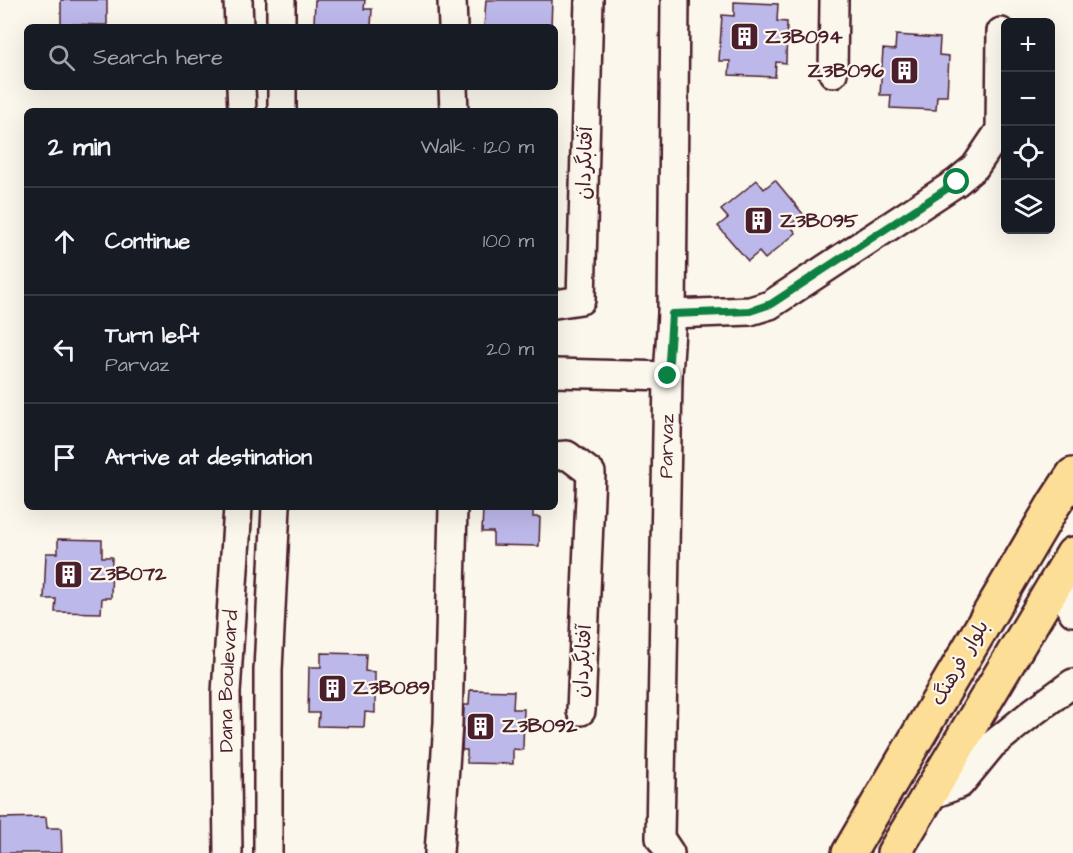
<!DOCTYPE html>
<html lang="en">
<head>
<meta charset="utf-8">
<style>
	body { margin:0; font-family:"Architects Daughter","Playpen Sans Arabic",sans-serif; background:#242831; color:#f1f3f6 }
	.controls { position:absolute; right:18px; top:18px; display:grid; overflow:hidden; border-radius:9px; box-shadow:0 6px 24px #0002 }
	.controls button { width:54px; height:54px; display:grid; place-items:center; padding:0; border:0; border-bottom:2px solid #363941; background:#171b24; color:#f1f3f6; font:30px sans-serif }
	.stop { position:absolute; width:18px; height:18px; margin:-14px; border:4px solid #0b8043; border-radius:50%; background:#fff }
	.stop.end { background:#0b8043; border-color:#fff; box-shadow:0 2px 6px #0008 }
	.list { margin:0; padding:0; list-style:none }
	h2 { display:flex; justify-content:space-between; align-items:center; height:78px; margin:0; padding:0 24px; font-size:26px }
	h2 small { font-size:20px; font-weight:400; color:#9ea1a6 }
	.list li { display:grid; grid-template-columns:39px 1fr auto; gap:18px; align-items:center; box-sizing:border-box; height:108px; padding:0 24px; border-top:2px solid #363941 }
	.list b { display:block; font-size:22px; white-space:nowrap }
	.list p { margin:0; font-size:20px; white-space:nowrap; color:#9ea1a6 }
	.list em { font-size:20px; font-style:normal; color:#9ea1a6 }
	.icon { flex:none; width:33px; height:33px; fill:none; stroke:currentColor; stroke-width:2; stroke-linecap:round; stroke-linejoin:round }
	.map { position:relative; flex:none; width:1073px; height:853px; overflow:hidden }
	.search { position:absolute; background:#171b24; box-shadow:0 6px 24px #0002; left:24px; top:24px; width:534px; height:66px; display:flex; align-items:center; gap:15px; box-sizing:border-box; padding:0 21px; border-radius:9px; color:#9ea1a6; font-size:22px }
	.panel { position:absolute; background:#171b24; box-shadow:0 6px 24px #0002; left:24px; top:108px; width:534px; height:402px; border-radius:9px }
	.map>svg:first-child { display:block }
	.building { fill:#bdb8ea; stroke:#4a1f2b; stroke-width:1.5 }
	.lines { fill:none; stroke-linecap:round; stroke-linejoin:round }
	.minor-casing { stroke:#4a1f2b; stroke-width:32 }
	.major-casing { stroke:#4a1f2b; stroke-width:38 }
	.minor { stroke:#fbf7ec; stroke-width:27 }
	.major { stroke:#fdde96; stroke-width:33 }
	.route { stroke:#0b8043; stroke-width:8 }
	.labels { text-anchor:middle; dominant-baseline:central; stroke-width:4.5; stroke-linejoin:round; paint-order:stroke }
	.poi-label { font-size:20px; font-weight:bold; fill:#4a1f2b; stroke:#fbf7ec; text-anchor:start }
	.street-label { font-size:20px; fill:#4a1f2b; stroke:#fbf7ec }
</style>
</head>
<body>
<div class="map">
<svg width="1073" height="853" viewBox="0 0 1073 853">
	<rect width="100%" height="100%" fill="#fbf7ec"/>
	<filter id="ink" filterUnits="userSpaceOnUse"><feTurbulence type="fractalNoise" baseFrequency=".0167" numOctaves="2"/><feDisplacementMap in="SourceGraphic" scale="12" xChannelSelector="R" yChannelSelector="G"/><feConvolveMatrix kernelMatrix="1 2 1 2 8 2 1 2 1" color-interpolation-filters="sRGB"/></filter>
	<g filter="url(#ink)">
		<g class="building">
			<polygon points="61,0 107,0 107,25 61,24"/>
			<polygon points="315,0 365,0 364,9 372,9 371,27 325,27 325,24 314,24"/>
			<polygon points="486,0 552,0 551,27 484,27"/>
			<polygon points="734,2 778,4 777,21 787,22 786,63 776,62 775,77 729,75 730,61 719,61 722,15 734,16"/>
			<polygon points="896,35 940,38 939,55 949,56 947,96 937,96 936,110 890,108 891,95 880,95 883,49 895,50"/>
			<polygon points="757,180 764,189 775,180 803,214 790,225 796,233 765,259 759,252 748,261 718,226 728,218 721,210"/>
			<polygon points="483,507 533,507 533,517 540,517 539,546 493,545 493,532 482,532"/>
			<polygon points="58,539 102,540 102,557 112,557 111,598 102,598 101,613 55,612 56,599 44,599 46,553 58,553"/>
			<polygon points="321,653 366,654 365,671 375,672 375,713 365,712 364,727 318,726 319,713 308,713 309,667 321,667"/>
			<polygon points="470,690 514,691 513,709 524,709 523,750 513,749 513,764 467,763 467,750 462,750 464,705 469,705"/>
			<polygon points="46,817 47,828 61,828 62,853 0,853 0,818"/>
		</g>
		<g class="lines">
			<defs>
				<g id="minor">
					<polyline points="238,0 239,27"/>
					<polyline points="281,0 281,27"/>
					<polyline points="452,0 453,27"/>
					<polyline points="833,73 834,0"/>
					<polyline points="241,87 242,111"/>
					<polyline points="282,87 282,111"/>
					<polyline points="453,87 454,111"/>
					<polyline points="555,304 581,300 589,0"/>
					<polyline points="672,314 750,311 770,305 957,182 975,167 1000,130 1001,32"/>
					<polyline points="555,373 668,376"/>
					<polyline points="555,456 567,455 591,473 581,711"/>
					<polyline points="1066,566 1066,597 1073,612"/>
					<polyline points="928,796 960,784 992,745 1033,712 1073,683"/>
					<path id="s1" d="M228,853L226,693L238,507"/>
					<polyline points="268,853 268,670 276,507"/>
					<polyline points="439,853 448,723 453,507"/>
					<path id="s2" d="M670,853L660,838L668,376L672,314L675,0"/>
				</g>
				<g id="major">
					<polyline points="849,853 1054,504 1073,475"/>
					<polyline points="894,853 1073,554"/>
				</g>
			</defs>
			<use href="#minor" class="minor-casing"/>
			<use href="#major" class="major-casing"/>
			<use href="#minor" class="minor"/>
			<use href="#major" class="major"/>
		</g>
	</g>
	<g class="lines" filter="url(#ink)">
		<polyline class="route" points="668,376 672,314 750,311 771,304 957,182"/>
	</g>
	<defs>
		<symbol id="building-square" viewBox="-11 -11 22 22"><rect x="-9" y="-9" width="18" height="18" rx="4" fill="#4a1f2b" stroke="#fbf7ec"/><path d="M-4-6H4V6H1V3H-1V6H-4ZM-2.5-4.3h1.7v1.8h-1.7ZM.8-4.3h1.7v1.8H.8ZM-2.5-1h1.7V.8h-1.7ZM.8-1h1.7V.8H.8Z" fill="#fff"/></symbol>
	</defs>
	<g fill-rule="evenodd">
		<use href="#building-square" x="728" y="20" width="33" height="33"/>
		<use href="#building-square" x="888" y="54" width="33" height="33"/>
		<use href="#building-square" x="742" y="204" width="33" height="33"/>
		<use href="#building-square" x="52" y="558" width="33" height="33"/>
		<use href="#building-square" x="316" y="672" width="33" height="33"/>
		<use href="#building-square" x="464" y="710" width="33" height="33"/>
	</g>
	<g class="labels">
		<g class="poi-label">
			<text x="765" y="37">Z3B094</text>
			<text x="884" y="71" text-anchor="end">Z3B096</text>
			<text x="780" y="221">Z3B095</text>
			<text x="90" y="574">Z3B072</text>
			<text x="353" y="688">Z3B089</text>
			<text x="502" y="726">Z3B092</text>
		</g>
		<g class="street-label">
			<text transform="translate(585 163) rotate(-88)">آفتابگردان</text>
			<text stroke="none"><textPath href="#s2" startOffset="410">Parvaz</textPath></text>
			<text transform="translate(583 661) rotate(-87)">آفتابگردان</text>
			<text transform="translate(960 663) rotate(-60)">بلوار فرهنگ</text>
			<text stroke="none"><textPath href="#s1" startOffset="172">Dana Boulevard</textPath></text>
		</g>
	</g>
</svg>
<div class="controls">
<button>+</button>
<button>−</button>
<button><svg class="icon" aria-label="locate" viewBox="0 0 24 24"><circle cx="12" cy="12" r="6"/><path d="M12 2v4M12 18v4M2 12h4M18 12h4"/></svg></button>
<button><svg class="icon" aria-label="layers" viewBox="0 0 24 24"><path d="M12 4l9 5-9 5-9-5zM3 14l9 5 9-5"/></svg></button>
</div>
<div class="stop" style="left:957px;top:182px"></div>
<div class="stop end" style="left:668px;top:376px"></div>
<div class="search"><svg class="icon" aria-label="search" viewBox="0 0 24 24"><circle cx="10" cy="10" r="6"/><path d="M15 15l6 6"/></svg>Search here</div>
<section class="panel">
<h2>2 min<small>Walk · 120 m</small></h2>
<ul class="list">
<li><svg class="icon" aria-label="ahead" viewBox="0 0 24 24"><path d="M12 20V5M6 11l6-6 6 6"/></svg><div><b>Continue</b></div><em>100 m</em></li>
<li><svg class="icon" aria-label="left" viewBox="0 0 24 24"><path d="M17 20v-9H6M10 6l-5 5 5 5"/></svg><div><b>Turn left</b><p>Parvaz</p></div><em>20 m</em></li>
<li><svg class="icon" aria-label="arrive" viewBox="0 0 24 24"><path d="M6 21V4h12l-3 4 3 4H6"/></svg><div><b>Arrive at destination</b></div></li>
</ul>
</section>
</div>
</body>
</html>
